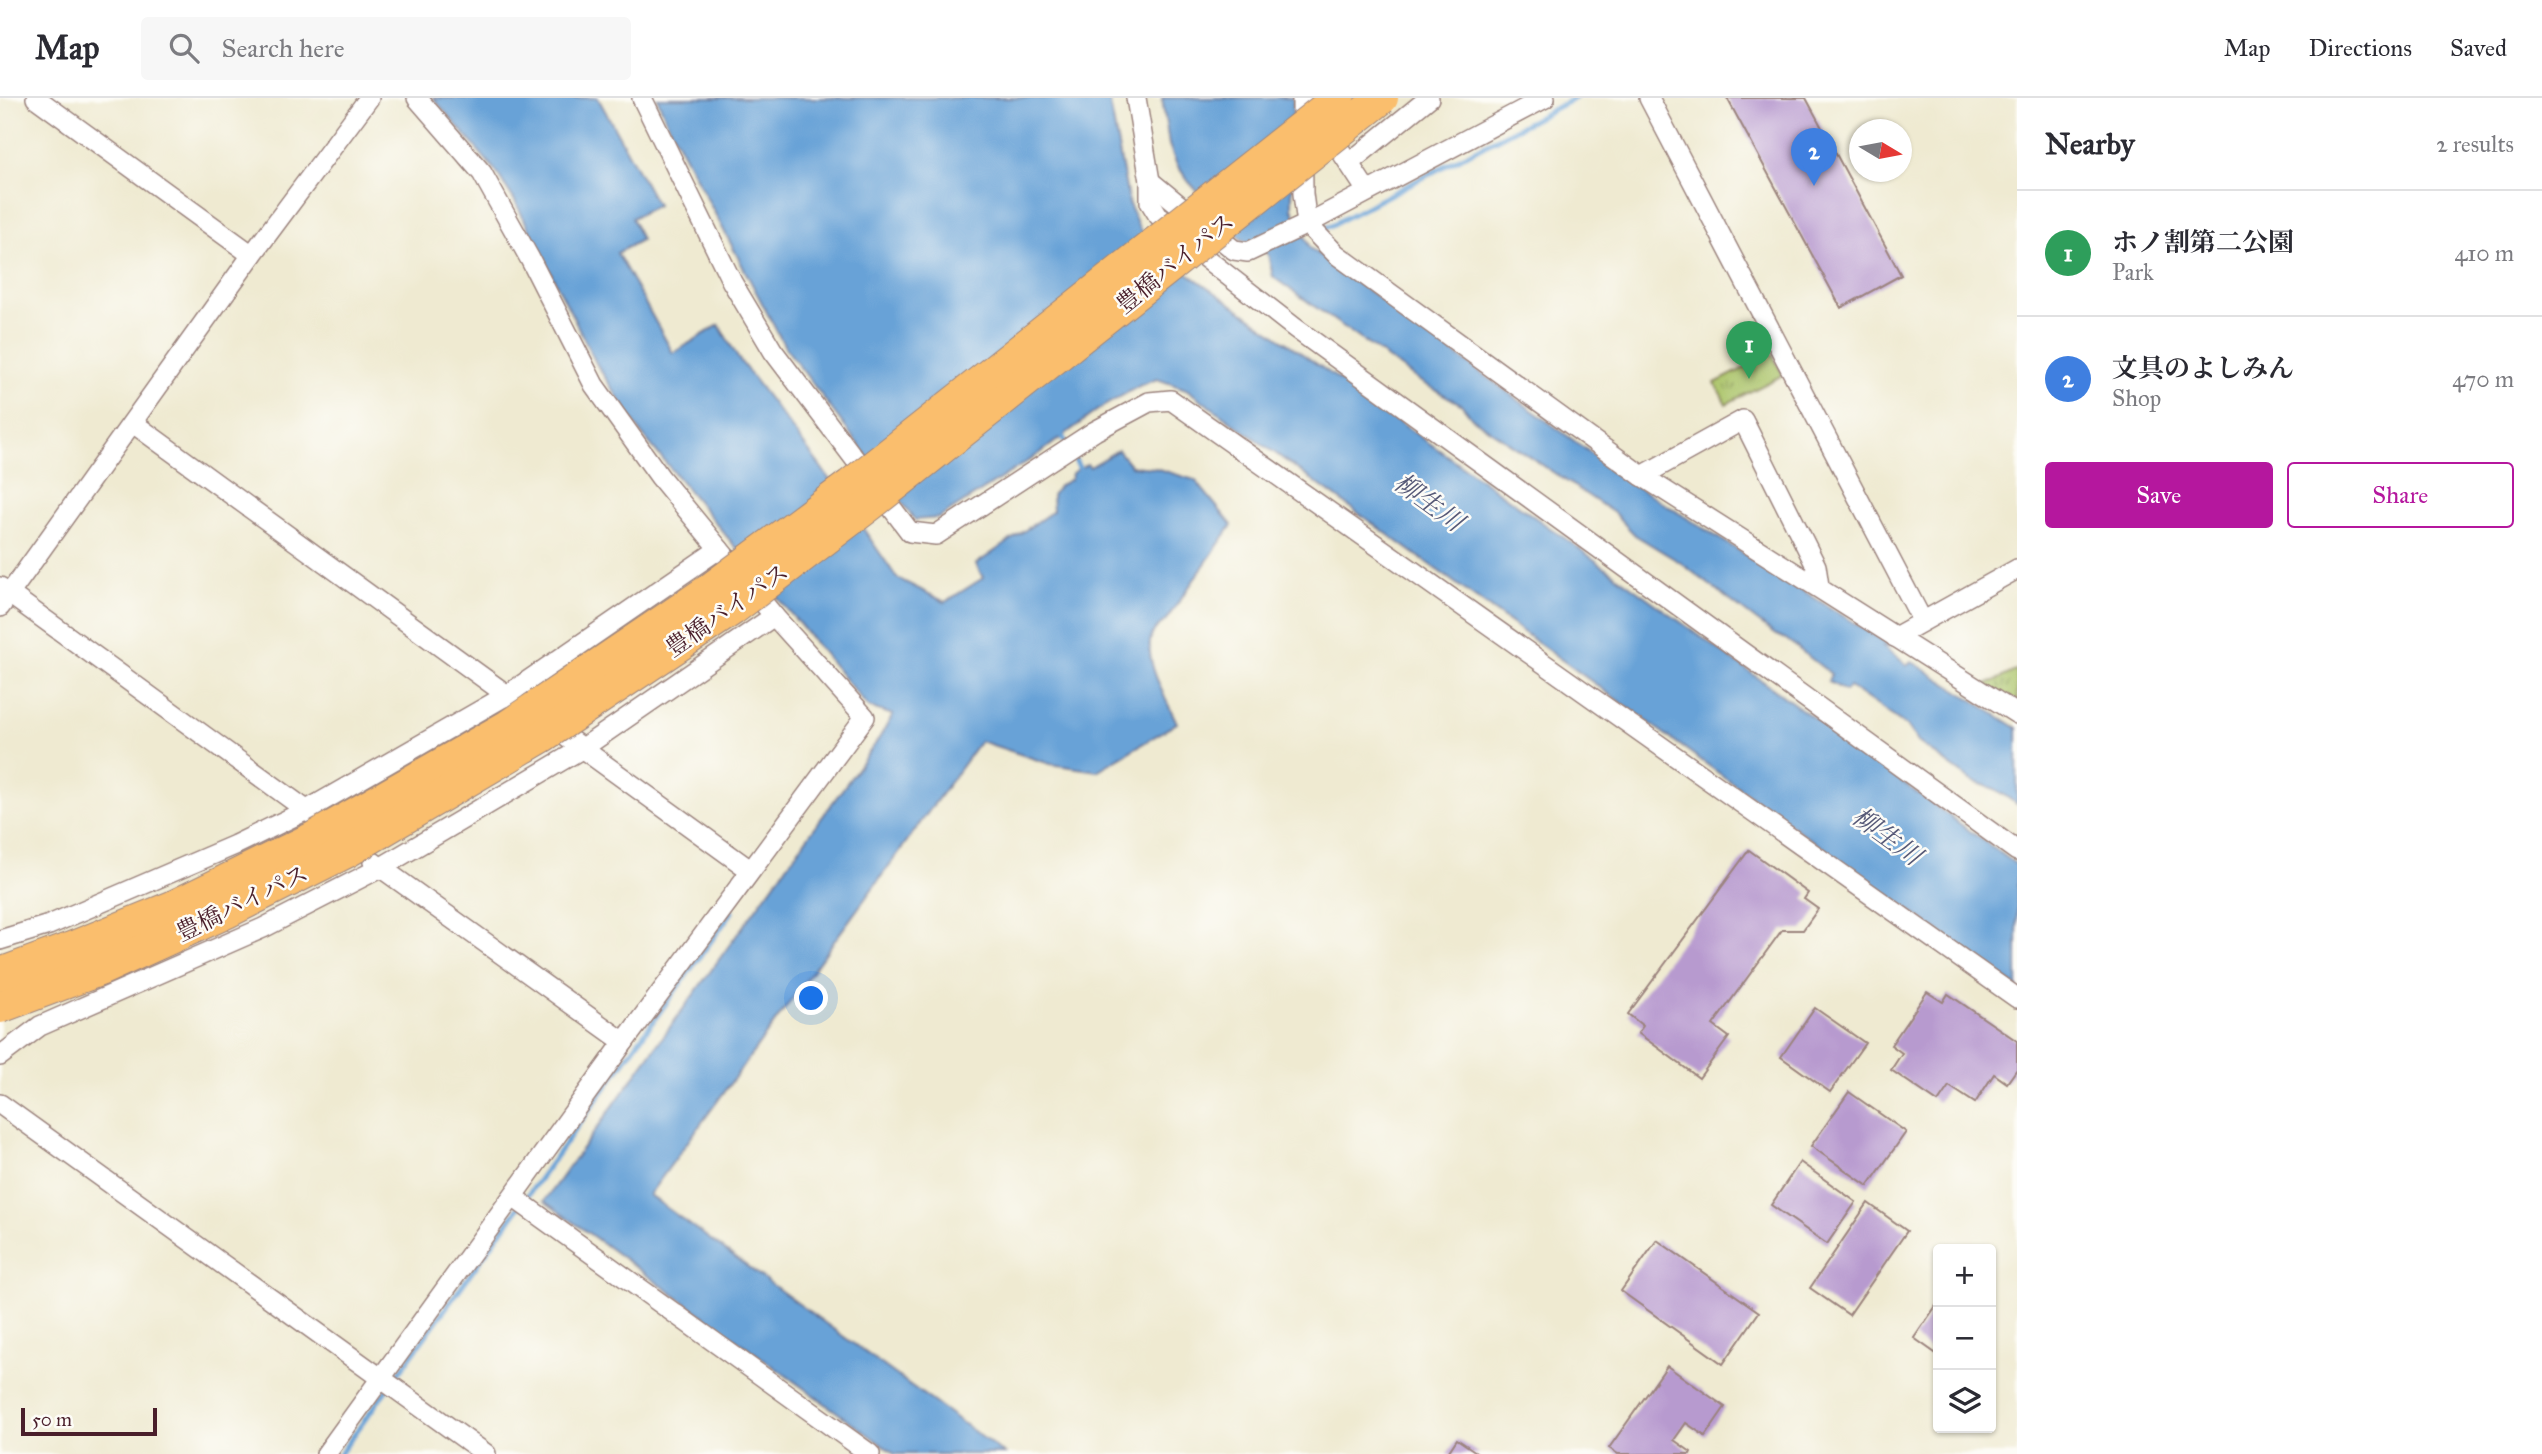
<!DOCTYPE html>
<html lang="en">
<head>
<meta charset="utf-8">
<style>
	body { margin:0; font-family:"IM FELL Great Primer","Noto Serif JP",serif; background:#f7f7f7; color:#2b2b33 }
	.controls { position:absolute; right:21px; bottom:21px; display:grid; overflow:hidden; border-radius:7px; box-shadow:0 2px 5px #0004 }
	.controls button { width:63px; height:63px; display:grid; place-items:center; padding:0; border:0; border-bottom:2px solid #e1e1e2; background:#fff; color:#2b2b33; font:35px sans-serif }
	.compass { position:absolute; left:1849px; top:21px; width:63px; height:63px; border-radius:50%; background:#fff; box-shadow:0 2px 5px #0004; rotate:100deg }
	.scale { position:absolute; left:21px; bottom:18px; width:136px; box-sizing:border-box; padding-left:7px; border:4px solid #4a1f2b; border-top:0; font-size:19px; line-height:24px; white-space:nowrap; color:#4a1f2b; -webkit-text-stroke:5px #fdfcf7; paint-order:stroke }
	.you { position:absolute; left:812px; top:901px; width:24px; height:24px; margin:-18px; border:5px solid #fff; border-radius:50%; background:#1a73e8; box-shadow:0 0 0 10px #1a73e833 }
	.badge { display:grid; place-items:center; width:46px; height:46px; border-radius:50%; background:#b5179e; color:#fff; font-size:23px; font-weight:700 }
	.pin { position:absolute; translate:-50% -58px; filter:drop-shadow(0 2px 4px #0008) }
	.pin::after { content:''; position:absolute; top:37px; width:24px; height:21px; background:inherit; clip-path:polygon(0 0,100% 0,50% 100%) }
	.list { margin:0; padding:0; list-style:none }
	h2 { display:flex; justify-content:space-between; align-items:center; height:91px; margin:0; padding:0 28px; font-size:30px }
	h2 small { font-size:23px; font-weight:400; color:#7c7c81 }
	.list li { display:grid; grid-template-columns:46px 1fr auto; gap:21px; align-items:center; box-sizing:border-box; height:126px; padding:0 28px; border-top:2px solid #e1e1e2 }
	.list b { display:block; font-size:26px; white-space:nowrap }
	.list p { margin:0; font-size:23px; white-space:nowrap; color:#7c7c81 }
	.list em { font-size:23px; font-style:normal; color:#7c7c81 }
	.actions { display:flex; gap:14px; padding:21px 28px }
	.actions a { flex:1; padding:16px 0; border:2px solid #b5179e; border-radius:7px; text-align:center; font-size:24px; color:#b5179e }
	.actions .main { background:#b5179e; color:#fff }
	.icon { flex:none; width:38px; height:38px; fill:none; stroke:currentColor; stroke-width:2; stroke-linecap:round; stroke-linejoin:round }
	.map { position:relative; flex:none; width:2017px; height:1356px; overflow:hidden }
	header { display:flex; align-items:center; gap:42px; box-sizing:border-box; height:98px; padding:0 35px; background:#fff; border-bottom:2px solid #e1e1e2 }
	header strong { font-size:33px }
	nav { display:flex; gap:38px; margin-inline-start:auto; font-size:24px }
	.search { width:490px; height:63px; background:#f7f7f7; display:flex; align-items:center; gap:18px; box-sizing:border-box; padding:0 24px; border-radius:7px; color:#7c7c81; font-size:26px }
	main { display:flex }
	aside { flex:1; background:#fff }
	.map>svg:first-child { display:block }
	.park { fill:url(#park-tufts); stroke:#7a724a; stroke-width:2 }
	.water { fill:#67a2d7; stroke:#586081; stroke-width:2 }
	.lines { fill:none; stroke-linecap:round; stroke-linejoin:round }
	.stream { stroke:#67a2d7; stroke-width:5 }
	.building { fill:#b79acf }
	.minor-casing { stroke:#9c847e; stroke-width:22 }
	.minor { stroke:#fff; stroke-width:19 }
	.trunk-bridge-casing { stroke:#9c847e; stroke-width:34; stroke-linecap:butt }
	.trunk-bridge { stroke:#fabe6d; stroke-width:32 }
	.labels { text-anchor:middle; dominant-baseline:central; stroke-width:5; stroke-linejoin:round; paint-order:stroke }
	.street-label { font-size:24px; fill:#4a1f2b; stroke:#fdfcf7 }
	.water-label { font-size:26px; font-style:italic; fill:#575a78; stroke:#fdfcf7 }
</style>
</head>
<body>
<header>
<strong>Map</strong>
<div class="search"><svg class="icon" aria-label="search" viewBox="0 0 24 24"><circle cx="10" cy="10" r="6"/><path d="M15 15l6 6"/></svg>Search here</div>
<nav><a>Map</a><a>Directions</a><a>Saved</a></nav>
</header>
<main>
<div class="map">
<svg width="2017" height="1356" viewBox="0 0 2017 1356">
	<defs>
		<pattern id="park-tufts" width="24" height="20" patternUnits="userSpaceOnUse" patternTransform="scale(1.75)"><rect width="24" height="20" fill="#abc469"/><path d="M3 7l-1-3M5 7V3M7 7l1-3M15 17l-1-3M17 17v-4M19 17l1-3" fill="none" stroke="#8d9f57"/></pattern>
	</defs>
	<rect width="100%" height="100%" fill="#fdfcf7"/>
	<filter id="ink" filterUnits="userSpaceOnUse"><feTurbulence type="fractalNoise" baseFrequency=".0143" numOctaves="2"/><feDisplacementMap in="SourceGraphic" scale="14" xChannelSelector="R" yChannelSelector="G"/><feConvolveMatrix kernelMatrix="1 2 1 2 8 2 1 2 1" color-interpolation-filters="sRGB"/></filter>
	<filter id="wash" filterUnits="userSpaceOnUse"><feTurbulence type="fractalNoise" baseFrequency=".00686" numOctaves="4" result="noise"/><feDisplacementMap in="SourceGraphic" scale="28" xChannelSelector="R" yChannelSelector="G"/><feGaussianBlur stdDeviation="1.57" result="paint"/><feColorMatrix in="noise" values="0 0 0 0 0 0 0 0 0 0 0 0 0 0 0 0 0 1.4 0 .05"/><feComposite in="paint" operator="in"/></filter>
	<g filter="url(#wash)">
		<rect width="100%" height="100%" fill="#efead1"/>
		<g class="park">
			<polygon points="1772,256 1783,277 1726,306 1715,285"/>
			<polygon points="2017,572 2017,605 1986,587"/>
		</g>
		<g class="water">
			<path d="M433,0H598L657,107L632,120L641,142L617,155L673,255L719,227L738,260L821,369L897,480L945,504L983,480L976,466L1053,413L1052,397L1060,387L1071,381L1072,375L1087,366L1090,369L1118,352L1131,368L1155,370L1195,382L1232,427L1166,522C1163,525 1156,529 1154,533C1139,556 1167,602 1177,625L1097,673L1050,666L980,643L649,1097L1005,1356H895L544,1103L878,642L893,617L868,609L641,335L597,267L515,103L495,72Z"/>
			<polygon points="657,0 1109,0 1129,106 1139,130 1159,155 1570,444 2017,767 2017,890 1186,291 1157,281 1141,287 1099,311 1039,356 939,420 915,422 785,249 669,28"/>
			<polygon points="1162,0 1293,0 1292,110 1310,150 1636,388 1891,548 1883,548 1907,567 1911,563 2017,630 2017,706 1995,691 1972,683 1918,644 1907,628 1856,593 1849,589 1845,593 1828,583 1831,576 1786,541 1774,536 1681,465 1635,437 1614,415 1472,320 1461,306 1421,284 1273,179 1268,156 1241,141 1189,84 1177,67 1169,47"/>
		</g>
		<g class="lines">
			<g class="stream">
				<polyline points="1320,133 1575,0"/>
				<polyline points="1060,334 1082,375"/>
				<polyline points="525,1101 732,814"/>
				<polyline points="393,1283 519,1109"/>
				<polyline points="340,1356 387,1291"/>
			</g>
		</g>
		<g id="blocks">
			<g class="building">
				<polygon points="1727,0 1806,0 1901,177 1841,210"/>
				<polygon points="1749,752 1808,795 1804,801 1818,811 1803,832 1782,832 1713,927 1729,939 1699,980 1638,935 1643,928 1628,916"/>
				<polygon points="1927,894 1943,904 1948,896 2017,943 2017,971 2007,985 1994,976 1975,1005 1949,988 1938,1004 1891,972 1902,955 1891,947"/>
				<polygon points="1815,910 1865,945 1830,994 1781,959"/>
				<polygon points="1849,994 1906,1034 1868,1088 1811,1048"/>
				<polygon points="1800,1064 1856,1104 1827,1146 1771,1107"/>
				<polygon points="1868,1105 1907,1133 1849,1217 1810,1190"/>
				<polygon points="1657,1142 1759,1214 1723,1266 1621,1193"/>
				<polygon points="1938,1205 1938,1257 1914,1240"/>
				<polygon points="1667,1268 1725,1309 1705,1338 1686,1325 1674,1342 1691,1354 1690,1356 1618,1356 1609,1350"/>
				<polygon points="1457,1341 1479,1356 1447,1356"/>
			</g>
		</g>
	</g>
	<g filter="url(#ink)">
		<use href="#blocks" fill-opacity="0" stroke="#9c847e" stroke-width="2"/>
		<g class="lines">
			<defs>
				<g id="minor">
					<polyline points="36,0 252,157"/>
					<polyline points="642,0 732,184 773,253 910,434 936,437 1095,333 1149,304 1171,302 2017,900"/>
					<polyline points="1136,0 1150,83 1150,104 1158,117 1176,137 1295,230 2017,753"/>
					<polyline points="1302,0 1303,96 1307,126 1336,156 1642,378 2017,616"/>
					<polyline points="1649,0 1922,522"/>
					<polyline points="1327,32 1367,93"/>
					<polyline points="1349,65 1429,0"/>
					<polyline points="1150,83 1234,152 1248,154 1307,126 1545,0"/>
					<polyline points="133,325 514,602"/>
					<polyline points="1642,378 1743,322 1816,468 1819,488"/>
					<polyline points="0,489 313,717"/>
					<polyline points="0,509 252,157 369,0"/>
					<polyline points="1895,539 2017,471"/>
					<polyline points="547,625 750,772"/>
					<polyline points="373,764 624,944"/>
					<polyline points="0,842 49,827 235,747 307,712 507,597 719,451"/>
					<polyline points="0,958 40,928 263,830 380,770 583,650 774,518"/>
					<polyline points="0,1006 486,1356"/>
					<polyline points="513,1099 870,1356"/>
					<polyline points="326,1356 624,944 865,619 774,518 660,379 594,287 530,161 482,75 417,0"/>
				</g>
			</defs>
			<use href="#minor" class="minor-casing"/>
			<use href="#minor" class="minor"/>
			<defs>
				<g id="trunk-bridge">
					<polyline points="0,876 71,850 172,809 313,740 508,628 709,492 850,387 1338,0"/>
					<polyline points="0,909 102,871 227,814 348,753 543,638 733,511 870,407 1382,0"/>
				</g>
			</defs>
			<use href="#trunk-bridge" class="trunk-bridge-casing"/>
			<use href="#trunk-bridge" class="trunk-bridge"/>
		</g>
	</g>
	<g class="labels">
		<g class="street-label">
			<text transform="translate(1175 165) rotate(-39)">豊橋バイパス</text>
			<text transform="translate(727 512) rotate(-35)">豊橋バイパス</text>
			<text transform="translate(242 805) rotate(-26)">豊橋バイパス</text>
		</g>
		<g class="water-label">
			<text transform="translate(1429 404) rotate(36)">柳生川</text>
			<text transform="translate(1887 738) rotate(36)">柳生川</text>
		</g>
	</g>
</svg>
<div class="controls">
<button>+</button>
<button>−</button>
<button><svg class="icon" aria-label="layers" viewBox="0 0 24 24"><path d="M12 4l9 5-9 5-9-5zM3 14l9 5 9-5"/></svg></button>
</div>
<svg class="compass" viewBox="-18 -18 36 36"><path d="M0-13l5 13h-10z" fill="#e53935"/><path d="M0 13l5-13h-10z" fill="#7c7c81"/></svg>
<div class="scale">50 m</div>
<div class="you"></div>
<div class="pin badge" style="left:1749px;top:281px;background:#2e9e5b">1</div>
<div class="pin badge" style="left:1814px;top:88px;background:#3f7fe0">2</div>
</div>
<aside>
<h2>Nearby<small>2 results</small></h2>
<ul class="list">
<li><span class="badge" style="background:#2e9e5b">1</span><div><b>ホノ割第二公園</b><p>Park</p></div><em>410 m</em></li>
<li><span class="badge" style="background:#3f7fe0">2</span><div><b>文具のよしみん</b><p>Shop</p></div><em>470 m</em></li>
</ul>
<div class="actions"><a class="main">Save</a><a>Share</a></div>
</aside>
</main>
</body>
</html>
